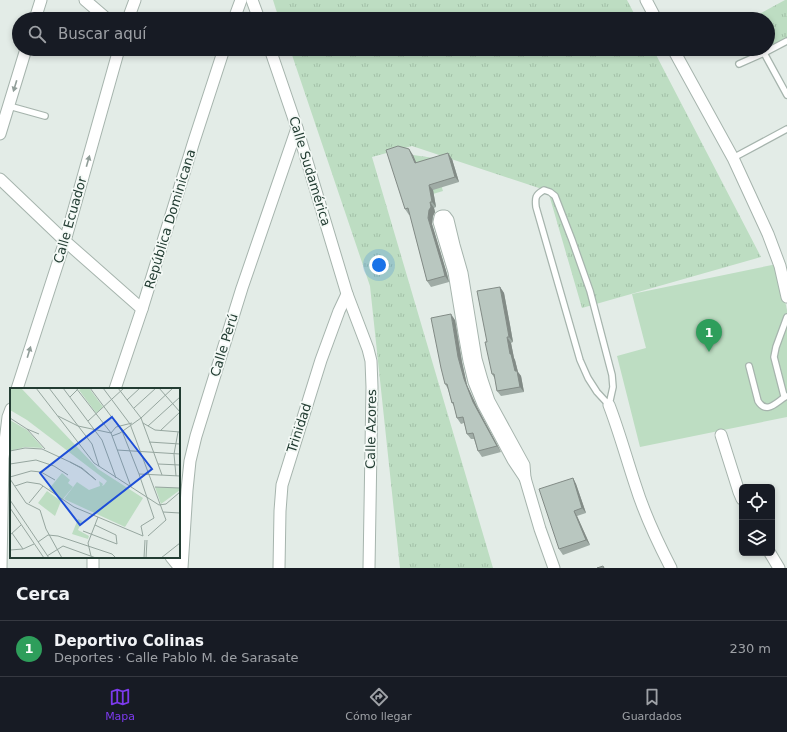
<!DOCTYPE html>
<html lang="es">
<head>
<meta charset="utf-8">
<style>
	body { margin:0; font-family:"DejaVu Sans",sans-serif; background:#20242c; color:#f1f3f6 }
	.controls { position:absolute; right:12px; bottom:12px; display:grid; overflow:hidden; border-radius:6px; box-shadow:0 2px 6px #0003 }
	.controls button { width:36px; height:36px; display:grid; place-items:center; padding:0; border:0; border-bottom:1px solid #363941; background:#171b24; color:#f1f3f6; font:20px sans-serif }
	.you { position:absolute; left:379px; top:265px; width:14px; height:14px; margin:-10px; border:3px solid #fff; border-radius:50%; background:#1a73e8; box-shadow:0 0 0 6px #1a73e833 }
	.badge { display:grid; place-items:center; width:26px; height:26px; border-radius:50%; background:#7c3aed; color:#fff; font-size:13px; font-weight:700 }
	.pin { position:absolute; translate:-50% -33px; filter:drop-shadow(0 1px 2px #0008) }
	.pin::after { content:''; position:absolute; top:21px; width:14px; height:12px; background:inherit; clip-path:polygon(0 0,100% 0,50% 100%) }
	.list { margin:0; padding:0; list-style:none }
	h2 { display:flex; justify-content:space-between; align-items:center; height:52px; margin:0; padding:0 16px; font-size:17px }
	h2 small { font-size:13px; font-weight:400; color:#9ea1a6 }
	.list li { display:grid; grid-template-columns:26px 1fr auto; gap:12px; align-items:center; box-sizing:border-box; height:56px; padding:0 16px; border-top:1px solid #363941 }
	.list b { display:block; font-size:15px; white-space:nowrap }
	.list p { margin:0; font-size:13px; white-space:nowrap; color:#9ea1a6 }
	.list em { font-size:13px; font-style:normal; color:#9ea1a6 }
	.icon { flex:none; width:22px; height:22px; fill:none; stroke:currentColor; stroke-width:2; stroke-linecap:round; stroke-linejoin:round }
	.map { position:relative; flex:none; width:787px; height:568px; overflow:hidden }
	.search { position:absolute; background:#171b24; box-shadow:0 2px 6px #0003; left:12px; right:12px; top:12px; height:44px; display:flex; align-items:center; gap:10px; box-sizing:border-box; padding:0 14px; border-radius:22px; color:#9ea1a6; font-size:15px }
	.sheet { height:108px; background:#171b24 }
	nav { display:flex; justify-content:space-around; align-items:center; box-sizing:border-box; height:56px; border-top:1px solid #363941; background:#171b24; font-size:11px; color:#9ea1a6 }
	nav a { display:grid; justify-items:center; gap:2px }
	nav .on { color:#7c3aed }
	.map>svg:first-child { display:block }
	.grass { fill:url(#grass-tufts) }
	.pitch { fill:#bdddc2 }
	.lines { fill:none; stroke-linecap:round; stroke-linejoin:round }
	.service-casing { stroke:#a6b4ad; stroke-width:8 }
	.minor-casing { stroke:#a6b4ad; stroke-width:13 }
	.service { stroke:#fff; stroke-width:5.5 }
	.minor { stroke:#fff; stroke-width:11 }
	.wall { fill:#9faba5 }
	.shaded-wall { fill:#828b86 }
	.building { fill:#b9c7c0; stroke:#828b86 }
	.oneway { fill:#919e99 }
	.labels { text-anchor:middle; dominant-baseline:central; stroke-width:3.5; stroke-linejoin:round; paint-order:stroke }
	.street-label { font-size:13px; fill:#233d33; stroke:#f4f9f6 }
	.inset-road { fill:none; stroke:#96a69f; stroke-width:1 }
	.view { fill:#1d4ed8; fill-opacity:0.15; stroke:#1d4ed8; stroke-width:2 }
	.inset-edge { fill:none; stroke:#233d33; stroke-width:2 }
</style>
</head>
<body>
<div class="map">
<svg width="787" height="568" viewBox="0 0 787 568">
	<defs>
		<pattern id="grass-tufts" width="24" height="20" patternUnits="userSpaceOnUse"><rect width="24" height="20" fill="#bdddc2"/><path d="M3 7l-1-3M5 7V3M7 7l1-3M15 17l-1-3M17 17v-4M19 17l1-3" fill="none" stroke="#a2bfa7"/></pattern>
	</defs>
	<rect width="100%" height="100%" fill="#e3ece7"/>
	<g class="grass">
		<polygon points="273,0 627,0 637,19 279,19"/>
		<polygon points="785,0 787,0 787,39 771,47 768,42 768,19 755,19 754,17"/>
		<polygon points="290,49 653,49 761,257 582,308 548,191 412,146 372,157 493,568 400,568 370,286"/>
		<polygon points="413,155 448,160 442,188 443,191 426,196"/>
	</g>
	<polygon class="pitch" points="777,264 787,310 787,417 640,447 617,356 646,348 632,294"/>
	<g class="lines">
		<defs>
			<g id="service">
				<polyline points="764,53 787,95"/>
				<polyline points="739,64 764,53 787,41"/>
				<polyline points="9,106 45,116"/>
				<polyline points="733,158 787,129"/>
				<path d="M544,190L550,192L555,196L572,240L590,291L612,375L613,387L609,405L597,392L588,378L580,360L536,207C535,198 535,195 544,190Z"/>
				<path d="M749,366L758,401C767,416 778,400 787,396"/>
				<polyline points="784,396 774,357 776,347 787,317"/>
			</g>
			<g id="minor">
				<polyline points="85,0 107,19"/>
				<polyline points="252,0 259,19"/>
				<polyline points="646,0 656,19"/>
				<polyline points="35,19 41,0"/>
				<polyline points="128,19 135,0"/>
				<polyline points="234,19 241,0"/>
				<polyline points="270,49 297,128 347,294 368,349 371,361 372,387 369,568"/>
				<polyline points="673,49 733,158 768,234 780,266 787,297"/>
				<polyline points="0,134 26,49"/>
				<polyline points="0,179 65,241 142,309"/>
				<polygon points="442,216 445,216 448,220 454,245 462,273 476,359 482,380 489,401 524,465 525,478 513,460 483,404 474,382 469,361 464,333 454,272 439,222 440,217"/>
				<polyline points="17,389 65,241 119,49"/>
				<polyline points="115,389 142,309 194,141 224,49"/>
				<path d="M609,405C619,431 626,457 635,484C644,513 657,541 671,568"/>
				<polyline points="721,435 739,492 742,499"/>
				<polyline points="525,478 540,529 554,568"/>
				<polyline points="770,553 779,568"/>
				<polyline points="171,557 180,568"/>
				<polyline points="1,568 3,458 8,417 11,409"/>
				<polyline points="93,568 93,557"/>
				<polyline points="182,568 187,490 190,461 196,436 242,288 297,128"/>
				<polyline points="279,568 280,511 282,485 321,360 339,311 347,294"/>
			</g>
		</defs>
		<use href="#service" class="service-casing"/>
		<use href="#minor" class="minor-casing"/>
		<use href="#service" class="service"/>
		<use href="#minor" class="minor"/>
	</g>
	<g class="wall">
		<polygon points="413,155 416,163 452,159 459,182 433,190 436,207 434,208 435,212 433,216 432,224 447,274 449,282 431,287 427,281 410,215 409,215 405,209"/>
		<polygon points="500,287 504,293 510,325 513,342 511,343 514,358 515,360 518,372 521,376 524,392 501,396 497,391 495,379 492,374 487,342"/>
		<polygon points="455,320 462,362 467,385 477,407 501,452 482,457 478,451 474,439 471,439 467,434 464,423 461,424 457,418 454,406 452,403 448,389 445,384"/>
		<polygon points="573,478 576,484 586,513 577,516 590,545 563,555 559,549"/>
	</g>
	<g class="shaded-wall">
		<polygon points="409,149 413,155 419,169 415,163"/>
		<polygon points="448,153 452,159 459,182 455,177"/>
		<polygon points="429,185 433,190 436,207 432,202"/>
		<polygon points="430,202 434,208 435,212 433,216 432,224 447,274 449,282 445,276 428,218"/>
		<polygon points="500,287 504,293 510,325 513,342 509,337"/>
		<polygon points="451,314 455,320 462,362 467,385 477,407 501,452 497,446 473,402 464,379 458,357"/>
		<polygon points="507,337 511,343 514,358 515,360 518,372 521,376 524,392 520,387 515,371 510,354"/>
		<polygon points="573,478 576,484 586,513 582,508"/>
		<polygon points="574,511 577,516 590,545 586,540"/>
	</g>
	<g class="building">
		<polygon points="398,146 409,149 415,163 448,153 455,177 429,185 432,202 430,202 431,207 429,210 428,218 443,268 445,276 427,281 408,208 405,209 386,150"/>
		<polygon points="500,287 506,320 509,337 507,337 510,354 511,354 515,371 517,371 520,387 497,391 494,374 492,374 485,342 487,342 477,291"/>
		<polygon points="451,314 458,357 464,379 473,402 497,446 478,451 473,433 467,434 463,417 457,418 453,402 452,403 447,384 445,384 441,368 431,318"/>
		<polygon points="573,478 582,508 574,511 586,540 559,549 539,489"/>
		<polygon points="603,566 604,568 597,568"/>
	</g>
	<defs><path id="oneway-solid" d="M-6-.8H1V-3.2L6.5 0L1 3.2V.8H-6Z"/></defs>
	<g class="oneway">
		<use href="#oneway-solid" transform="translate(15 86) rotate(107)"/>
		<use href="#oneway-solid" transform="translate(88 161) rotate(-74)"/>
		<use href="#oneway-solid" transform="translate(29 352) rotate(-73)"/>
	</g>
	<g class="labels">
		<g class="street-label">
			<text transform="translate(310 171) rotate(73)">Calle Sudamérica</text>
			<text transform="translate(170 219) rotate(-73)">República Dominicana</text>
			<text transform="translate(70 220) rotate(-74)">Calle Ecuador</text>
			<text transform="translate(224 345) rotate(-73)">Calle Perú</text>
			<text transform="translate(299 428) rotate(-72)">Trinidad</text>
			<text transform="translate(371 429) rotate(-89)">Calle Azores</text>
		</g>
	</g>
	<g transform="translate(10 388)">
		<rect width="170" height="170" fill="#e3ece7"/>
		<path d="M0,0H11L88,81L133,110L115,139L54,111L67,94L79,102L90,98L89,93L93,96L92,98L94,97L97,93L17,32L0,22ZM72,0H79L93,19L86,25L69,2ZM0,32L17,42L33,60L15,59L0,63ZM145,99L170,100V102L151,116ZM68,131L72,133L68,142L79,148L78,151L62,146Z" fill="#bdddc2"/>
		<path d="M52,85L60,92L58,95L63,99L52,112L39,101ZM37,103L51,113L45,128L28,115Z" fill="#bdddc2"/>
		<path class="inset-road" d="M26,0L84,75L149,117L156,116L170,104M39,0L82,56L89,78M53,0L92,52L106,90M66,0L101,45L121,99M80,0L112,43L129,86L144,130L131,138L133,148M93,0L120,36L156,132L138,148M108,0L131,30L152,87M149,0L170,24M60,9L69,0M117,12L130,0M124,20L146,0M48,28L68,38L101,45L106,39L122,35M0,30L17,41L35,61M78,33L114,0M133,35L145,42L170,44M138,38L170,9M17,41L29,46M150,43L170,24M102,48L110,45L131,30L163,0M139,54L170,56M107,62L170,66M0,63L15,60L32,61L60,74M60,74L72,80L86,92L71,80ZM0,76L26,72L44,78L58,87M148,76L170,77M129,86L170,88M166,88L164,66L168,44M0,89L21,83L31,84L45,92M0,91L16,115L30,122L36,141L52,170M5,98L17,94L30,96L64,119L133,148M145,99L170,100M0,112L39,170M19,115L33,98M0,120L34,170M153,124L170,125M73,143L107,156L106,147L85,137M2,145L13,161M0,147L11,137M28,154L38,147L48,148L102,166L106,170M0,162L13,161L24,156M37,168L53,158L86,170M81,168L78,155L88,129M134,170L135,152M136,170L137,152M151,170L170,155"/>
		<path class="view" d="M102,29L142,81L70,137L30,85Z"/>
		<rect width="170" height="170" class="inset-edge"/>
	</g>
</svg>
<div class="controls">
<button><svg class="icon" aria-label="locate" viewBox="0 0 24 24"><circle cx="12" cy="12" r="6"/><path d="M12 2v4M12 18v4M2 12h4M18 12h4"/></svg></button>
<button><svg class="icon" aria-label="layers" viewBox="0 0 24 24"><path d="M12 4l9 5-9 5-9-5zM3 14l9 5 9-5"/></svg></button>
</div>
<div class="you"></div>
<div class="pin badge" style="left:709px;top:352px;background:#2e9e5b">1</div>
<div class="search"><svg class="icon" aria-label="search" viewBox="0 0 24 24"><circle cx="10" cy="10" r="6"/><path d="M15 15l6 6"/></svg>Buscar aquí</div>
</div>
<section class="sheet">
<h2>Cerca<small></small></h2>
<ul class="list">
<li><span class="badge" style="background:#2e9e5b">1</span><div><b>Deportivo Colinas</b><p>Deportes · Calle Pablo M. de Sarasate</p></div><em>230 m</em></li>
</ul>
</section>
<nav>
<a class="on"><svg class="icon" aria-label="map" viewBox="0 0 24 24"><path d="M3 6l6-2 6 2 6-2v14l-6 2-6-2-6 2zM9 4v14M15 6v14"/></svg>Mapa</a>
<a><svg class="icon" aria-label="directions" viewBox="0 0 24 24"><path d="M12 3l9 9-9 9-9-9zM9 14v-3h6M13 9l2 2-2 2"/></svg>Cómo llegar</a>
<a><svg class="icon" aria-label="saved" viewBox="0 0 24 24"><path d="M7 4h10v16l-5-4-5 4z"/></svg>Guardados</a>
</nav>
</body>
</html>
